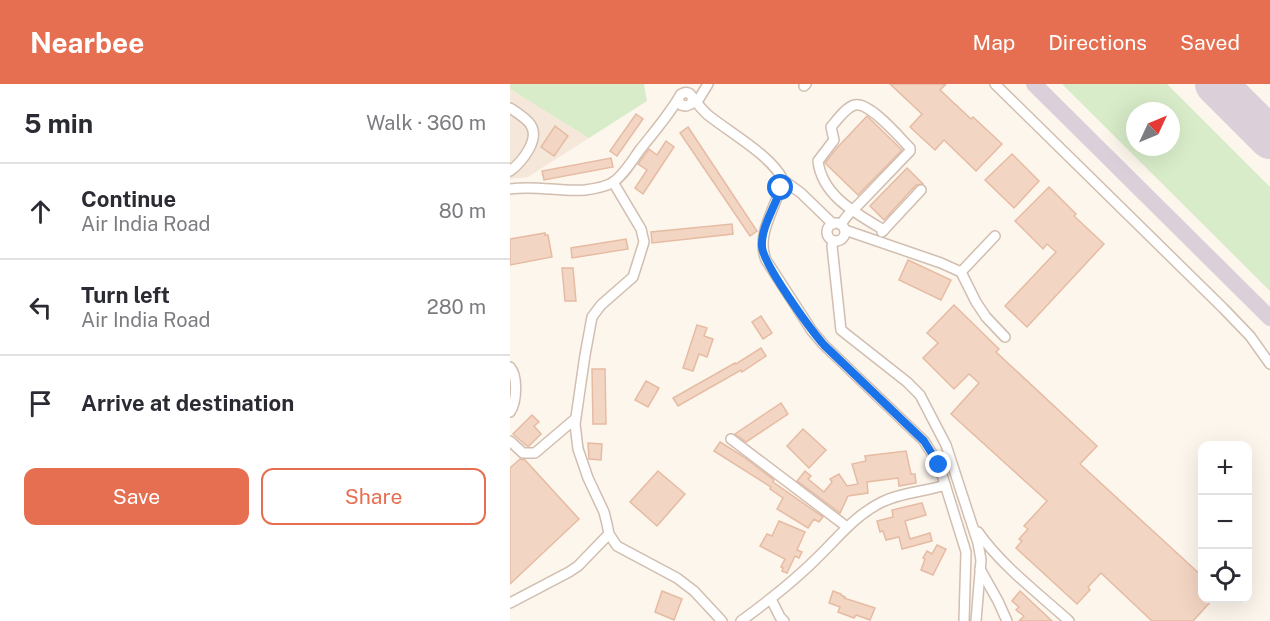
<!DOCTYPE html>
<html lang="en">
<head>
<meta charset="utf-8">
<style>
	body { margin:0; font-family:"Public Sans",sans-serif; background:#f2f2f3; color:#2b2b33 }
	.controls { position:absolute; right:18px; bottom:18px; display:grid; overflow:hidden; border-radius:12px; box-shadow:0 6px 24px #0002 }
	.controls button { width:54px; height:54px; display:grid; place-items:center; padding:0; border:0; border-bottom:2px solid #e1e1e2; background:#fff; color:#2b2b33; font:30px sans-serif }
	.compass { position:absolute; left:616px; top:18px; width:54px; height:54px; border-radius:50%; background:#fff; box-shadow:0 6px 24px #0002; rotate:46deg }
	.stop { position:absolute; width:18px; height:18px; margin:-14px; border:4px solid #1a73e8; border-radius:50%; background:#fff }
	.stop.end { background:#1a73e8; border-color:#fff; box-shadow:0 2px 6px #0008 }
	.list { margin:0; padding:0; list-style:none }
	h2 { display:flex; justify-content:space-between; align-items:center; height:78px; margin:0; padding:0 24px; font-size:26px }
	h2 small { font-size:20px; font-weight:400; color:#7c7c81 }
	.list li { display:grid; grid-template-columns:39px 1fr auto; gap:18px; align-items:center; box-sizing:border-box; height:96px; padding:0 24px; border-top:2px solid #e1e1e2 }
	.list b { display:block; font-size:22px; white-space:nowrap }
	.list p { margin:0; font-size:20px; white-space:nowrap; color:#7c7c81 }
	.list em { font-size:20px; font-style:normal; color:#7c7c81 }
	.actions { display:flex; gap:12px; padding:18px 24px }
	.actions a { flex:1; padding:14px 0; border:2px solid #e76f51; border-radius:12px; text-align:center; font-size:21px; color:#e76f51 }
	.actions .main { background:#e76f51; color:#fff }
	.icon { flex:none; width:33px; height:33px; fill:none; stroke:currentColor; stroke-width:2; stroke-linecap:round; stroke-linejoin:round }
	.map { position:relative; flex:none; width:760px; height:537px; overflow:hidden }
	header { display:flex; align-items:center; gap:36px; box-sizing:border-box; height:84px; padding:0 30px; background:#e76f51; color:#fff }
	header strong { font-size:28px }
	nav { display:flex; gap:33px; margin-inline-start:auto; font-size:21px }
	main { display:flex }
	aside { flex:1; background:#fff }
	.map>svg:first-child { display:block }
	.residential { fill:#f5e8da }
	.green { fill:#d8ecc9; fill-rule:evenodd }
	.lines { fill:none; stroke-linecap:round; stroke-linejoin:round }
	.taxiway { stroke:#dbcfda; stroke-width:16 }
	.runway { stroke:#dbcfda; stroke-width:42 }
	.building { fill:#f3d5c3; stroke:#e6bba3; stroke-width:1.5 }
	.minor-casing { stroke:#d1beb0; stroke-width:12 }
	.minor { stroke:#fff; stroke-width:9 }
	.route { stroke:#1a73e8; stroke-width:8 }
</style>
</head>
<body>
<header>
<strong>Nearbee</strong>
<nav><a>Map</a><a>Directions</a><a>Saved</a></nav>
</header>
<main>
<aside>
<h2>5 min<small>Walk · 360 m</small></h2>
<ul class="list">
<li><svg class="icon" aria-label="ahead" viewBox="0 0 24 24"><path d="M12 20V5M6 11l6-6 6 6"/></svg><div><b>Continue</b><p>Air India Road</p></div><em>80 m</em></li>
<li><svg class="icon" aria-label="left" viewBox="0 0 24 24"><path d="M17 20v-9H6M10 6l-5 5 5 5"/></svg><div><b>Turn left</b><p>Air India Road</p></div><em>280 m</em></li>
<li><svg class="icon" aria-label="arrive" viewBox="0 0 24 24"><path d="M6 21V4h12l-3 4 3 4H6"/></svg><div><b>Arrive at destination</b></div></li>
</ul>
<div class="actions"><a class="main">Save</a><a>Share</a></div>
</aside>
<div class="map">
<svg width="760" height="537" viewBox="0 0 760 537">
	<rect width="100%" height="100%" fill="#fdf6ec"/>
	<polygon class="residential" points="0,5 54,38 79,54 18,93 0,95"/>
	<g class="green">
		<polygon points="0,0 134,0 137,17 79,54 0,5"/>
		<path d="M552,0H657L760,103V207ZM625,27H661V63H625Z"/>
	</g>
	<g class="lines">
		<polyline class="taxiway" points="524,0 760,234"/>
		<polyline class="runway" points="706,0 760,54"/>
	</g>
	<g class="building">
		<polygon points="380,0 436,0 430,6 461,35 463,33 492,60 466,87 434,56 425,66 400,43 412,30"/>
		<polygon points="126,30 133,35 107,72 100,67"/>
		<polygon points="357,32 392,66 348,111 315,79 326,65"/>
		<polygon points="45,42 58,52 44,72 31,63"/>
		<polygon points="178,43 247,147 240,152 170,49"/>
		<polygon points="156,57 164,63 133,110 125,104 137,86 128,80 139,65 147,71"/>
		<polygon points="502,70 529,97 504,124 475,96"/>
		<polygon points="101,74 103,83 34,96 32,87"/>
		<polygon points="397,84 413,100 406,101 374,136 360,122"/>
		<polygon points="539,103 566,130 564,132 594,160 517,243 495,222 546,168 537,160 533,165 505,137"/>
		<polygon points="222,140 223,150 142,159 141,148"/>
		<polygon points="35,149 35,151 38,151 42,173 0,181 0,155"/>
		<polygon points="116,155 118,165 62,174 61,164"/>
		<polygon points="398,176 441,196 431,216 389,196"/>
		<polygon points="52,184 63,184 66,217 55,217"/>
		<polygon points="444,221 489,265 486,268 587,362 570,380 693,493 693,514 704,514 683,537 642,537 591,489 578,503 580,506 567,520 506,464 512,457 509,455 518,445 514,442 537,417 441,330 469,299 459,290 444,305 413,274 428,259 417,249"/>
		<polygon points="251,232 262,249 253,255 242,238"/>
		<polygon points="187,241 197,244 194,252 203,255 197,273 189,270 183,287 173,284"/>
		<polygon points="251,264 256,272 232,288 231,286 168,322 163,314 225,279 226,280"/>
		<polygon points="82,285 95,285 96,340 83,340"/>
		<polygon points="136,297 149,304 138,323 125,316"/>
		<polygon points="271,319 278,330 236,358 225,350"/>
		<polygon points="22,331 29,338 24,342 31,350 19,362 17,362 3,350"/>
		<polygon points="293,345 316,366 299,384 277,362"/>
		<polygon points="210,358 234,373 264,396 263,398 313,433 309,438 304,435 298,444 267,425 273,414 260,405 261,403 204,367"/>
		<polygon points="78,359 92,360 91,376 79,375"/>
		<polygon points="396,367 401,390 405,390 406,399 389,402 388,394 357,398 358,409 338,412 330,429 287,397 295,387 301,392 298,395 314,408 322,398 320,395 329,390 337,402 348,400 342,380 356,377 355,372"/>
		<polygon points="10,375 15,376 69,435 0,500 0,384"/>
		<polygon points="148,387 175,410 147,442 120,418"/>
		<polygon points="412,419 416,431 395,437 400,455 420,449 422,457 392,465 389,453 376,456 373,447 370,448 367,437 383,433 382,426"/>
		<polygon points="269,437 295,448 287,466 292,468 289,474 285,472 277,489 272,487 273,484 271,483 275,475 250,462 257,450 262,452"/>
		<polygon points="427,461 436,465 423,491 411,486 415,475 413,474 417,467 422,470"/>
		<polygon points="152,507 172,515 164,536 145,528"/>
		<polygon points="323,507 331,510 331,511 335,513 334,514 365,524 360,536 346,531 344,534 328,528 330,523 319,519"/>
		<polygon points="510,507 542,537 509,537 514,532 506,526 509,523 502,517"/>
	</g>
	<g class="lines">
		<defs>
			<g id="minor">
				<polyline points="485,0 713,224 740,252 760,280"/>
				<polyline points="294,2 296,0"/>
				<path d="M182,13C187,19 192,26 198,31C219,48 262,72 273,96C267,122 245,150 256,176L302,247L314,261L414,357L429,381L456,468L454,537"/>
				<polyline points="187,18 198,0"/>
				<path d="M0,24C17,35 31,43 19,65C14,74 8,81 0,87"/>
				<polyline points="273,96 291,109 323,140"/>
				<polyline points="103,98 131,145 134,158 123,193 91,221 82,233 75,271 65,340 68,365 78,394 94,428 97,440 99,450 107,462 167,494 184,507 212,537"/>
				<path d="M0,105C25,101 50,108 75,106C83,105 94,103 102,99C113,92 122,77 129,67C143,49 160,30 171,10C179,6 185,12 181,20L176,22L171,21L168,15"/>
				<circle cx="326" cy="148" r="9"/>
				<path d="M331,141C335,132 342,127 349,120L400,67V64C390,54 360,18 345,21C336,23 327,36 321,43L324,56L308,77C312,112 347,130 374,146"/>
				<polyline points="335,146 431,179 451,188 466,218 476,233 495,253"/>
				<polyline points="372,148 411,106"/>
				<polyline points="324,157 322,162 331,246 397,298 410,311 436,361 468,459 471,476 466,537"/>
				<polyline points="451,188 485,152"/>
				<path d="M0,283C8,292 7,318 0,328"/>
				<polyline points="221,355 337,443"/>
				<polyline points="0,357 13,369 25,369 65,335"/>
				<path d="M468,448C491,481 529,510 559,537"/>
				<polyline points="470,485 488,517 497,537"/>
				<polyline points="261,515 270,533 274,537"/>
				<polyline points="0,519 59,488 68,482 99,450"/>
				<path d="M231,537C257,518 283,498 306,475C327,455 345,431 372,418C392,408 414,408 435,401"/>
			</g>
		</defs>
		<use href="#minor" class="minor-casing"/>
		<use href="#minor" class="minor"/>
	</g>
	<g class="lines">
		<path class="route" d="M271,104C265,123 251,143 252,162C252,179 301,246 314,261L414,357L429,381"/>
	</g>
</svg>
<div class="controls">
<button>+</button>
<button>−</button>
<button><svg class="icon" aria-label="locate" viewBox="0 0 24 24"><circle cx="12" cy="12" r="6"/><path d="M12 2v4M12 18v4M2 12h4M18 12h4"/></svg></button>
</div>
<svg class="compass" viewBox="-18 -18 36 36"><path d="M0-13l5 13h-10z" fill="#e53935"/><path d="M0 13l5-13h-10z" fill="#7c7c81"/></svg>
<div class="stop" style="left:271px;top:104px"></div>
<div class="stop end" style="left:429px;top:381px"></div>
</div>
</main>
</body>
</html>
